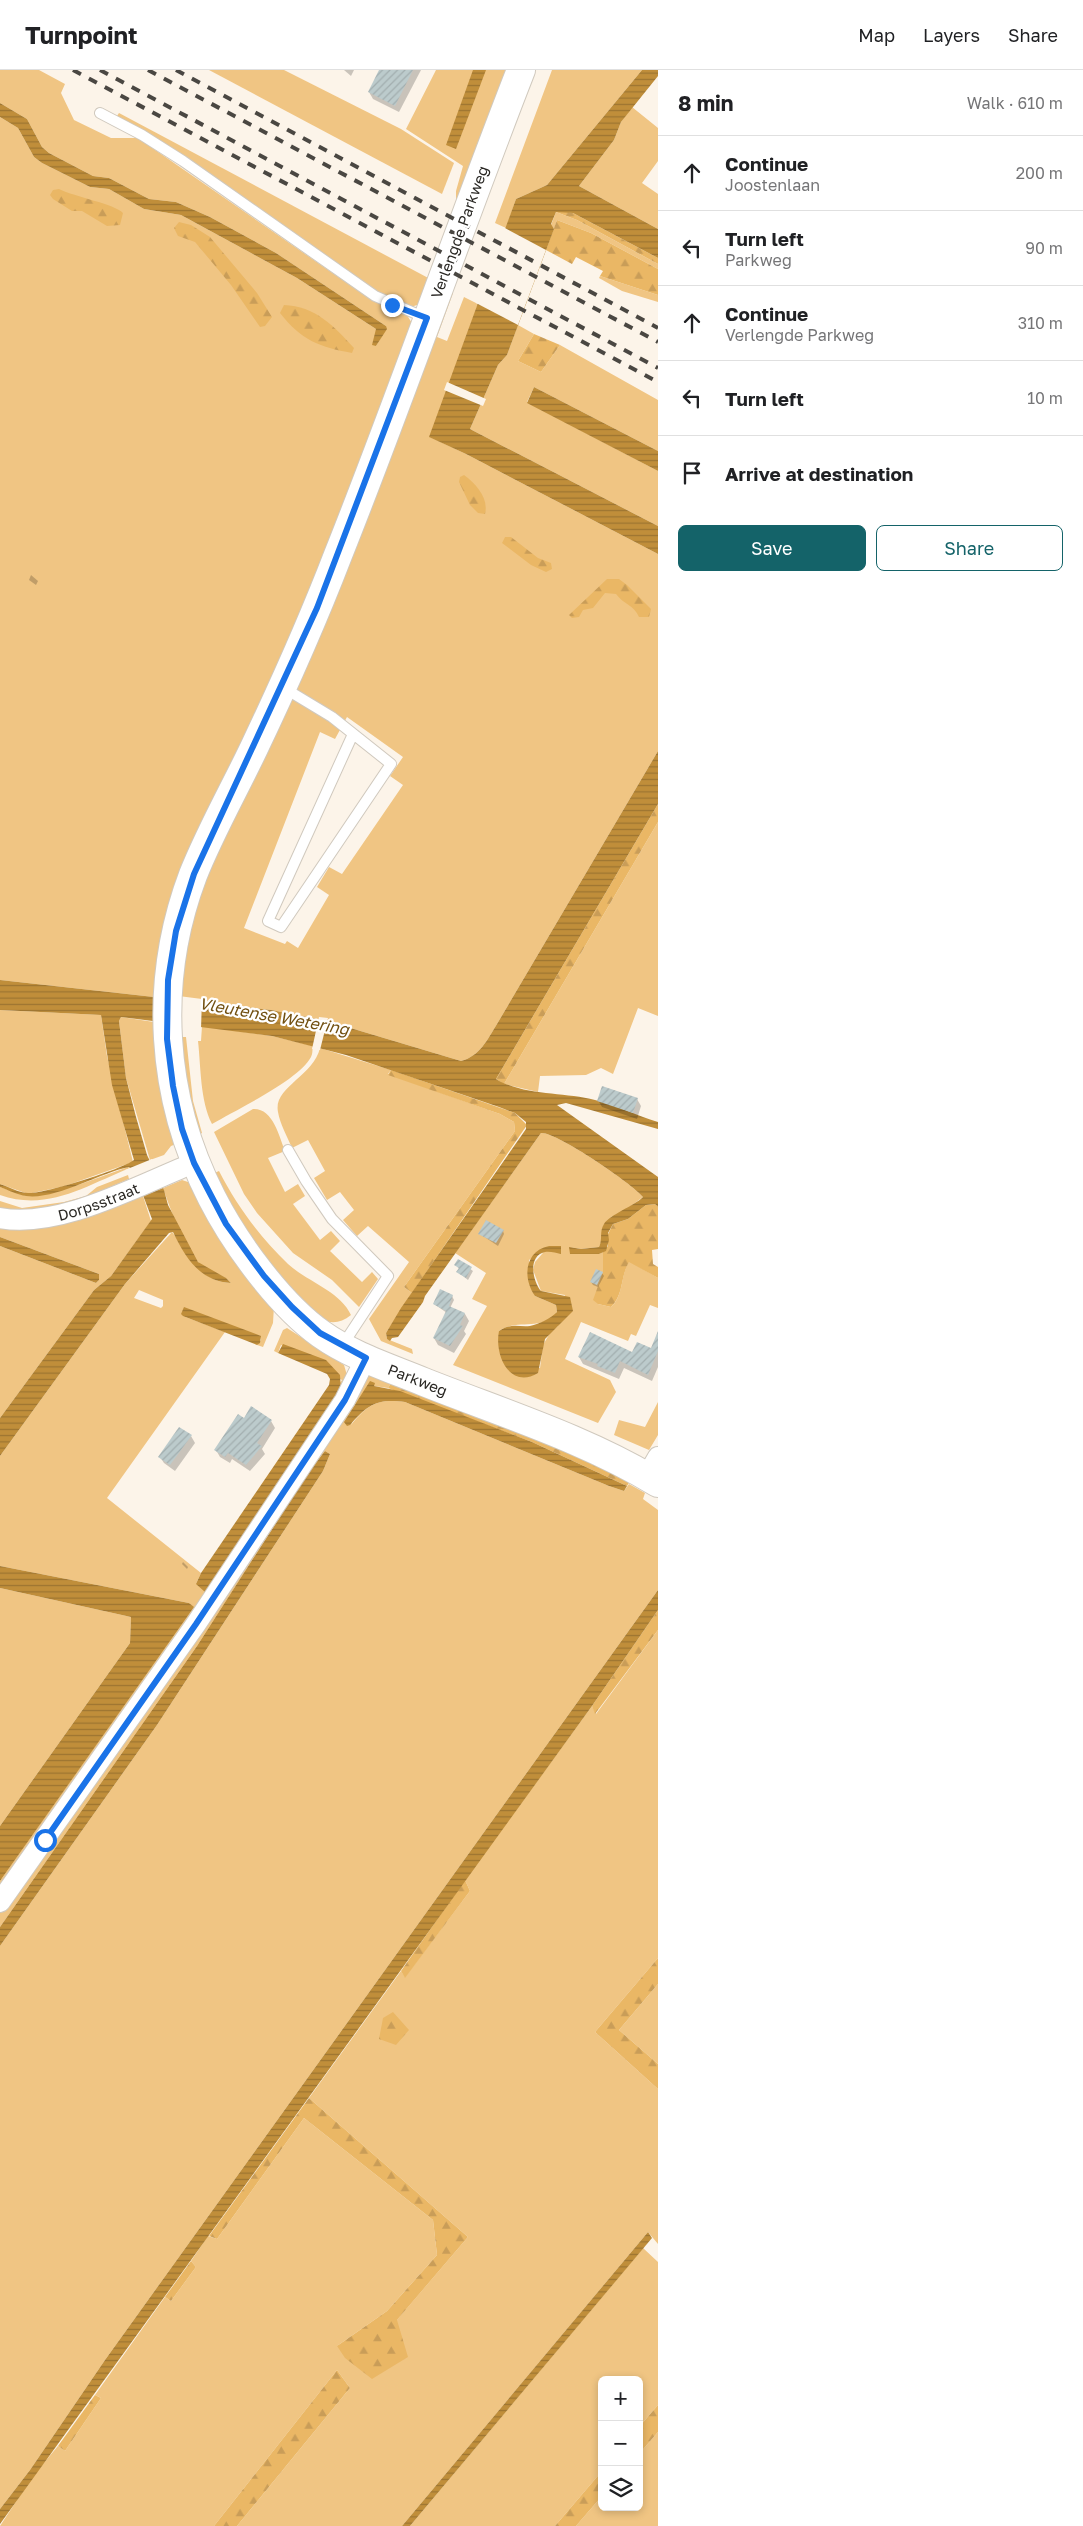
<!DOCTYPE html>
<html lang="en">
<head>
<meta charset="utf-8">
<style>
	body { margin:0; font-family:"Golos Text",sans-serif; background:#f6f6f6; color:#202124 }
	.controls { position:absolute; right:15px; bottom:15px; display:grid; overflow:hidden; border-radius:8px; box-shadow:0 2px 8px #0003 }
	.controls button { width:45px; height:45px; display:grid; place-items:center; padding:0; border:0; border-bottom:1px solid #e0e0e0; background:#fff; color:#202124; font:25px sans-serif }
	.stop { position:absolute; width:15px; height:15px; margin:-11px; border:4px solid #1a73e8; border-radius:50%; background:#fff }
	.stop.end { background:#1a73e8; border-color:#fff; box-shadow:0 1px 5px #0008 }
	.list { margin:0; padding:0; list-style:none }
	h2 { display:flex; justify-content:space-between; align-items:center; height:65px; margin:0; padding:0 20px; font-size:21px }
	h2 small { font-size:16px; font-weight:400; color:#757577 }
	.list li { display:grid; grid-template-columns:32px 1fr auto; gap:15px; align-items:center; box-sizing:border-box; height:75px; padding:0 20px; border-top:1px solid #e0e0e0 }
	.list b { display:block; font-size:19px; white-space:nowrap }
	.list p { margin:0; font-size:16px; white-space:nowrap; color:#757577 }
	.list em { font-size:16px; font-style:normal; color:#757577 }
	.actions { display:flex; gap:10px; padding:15px 20px }
	.actions a { flex:1; padding:11px 0; border:1px solid #146369; border-radius:8px; text-align:center; font-size:18px; color:#146369 }
	.actions .main { background:#146369; color:#fff }
	.icon { flex:none; width:28px; height:28px; fill:none; stroke:currentColor; stroke-width:2; stroke-linecap:round; stroke-linejoin:round }
	.map { position:relative; flex:none; width:658px; height:2456px; overflow:hidden }
	header { display:flex; align-items:center; gap:30px; box-sizing:border-box; height:70px; padding:0 25px; background:#fff; border-bottom:1px solid #e0e0e0 }
	header strong { font-size:24px }
	nav { display:flex; gap:28px; margin-inline-start:auto; font-size:18px }
	main { display:flex }
	aside { flex:1; background:#fff }
	.map>svg:first-child { display:block }
	.green { fill:#f0c583; fill-rule:evenodd }
	.forest { fill:url(#forest-firs) }
	.water { fill:url(#water-rules) }
	.pier { fill:#fcf4e9 }
	.shadow { fill:#0003 }
	.building { fill:url(#building-hatch) }
	.lines { fill:none; stroke-linecap:round; stroke-linejoin:round }
	.lane-casing { stroke:#d0c9be; stroke-width:12 }
	.street-casing { stroke:#d0c9be; stroke-width:22 }
	.secondary-casing { stroke:#d0c9be; stroke-width:30 }
	.lane { stroke:#fff; stroke-width:10 }
	.street { stroke:#fff; stroke-width:20 }
	.secondary { stroke:#fff; stroke-width:28 }
	.rail { stroke:#4a4742; stroke-width:4; stroke-dasharray:9 9; stroke-linecap:butt }
	.route { stroke:#1a73e8; stroke-width:6 }
	.labels { text-anchor:middle; dominant-baseline:central; stroke-width:4.5; stroke-linejoin:round; paint-order:stroke }
	.street-label { font-size:15px; fill:#2a2824; stroke:#fff }
	.water-label { font-size:16px; font-style:italic; fill:#725011; stroke:#fff }
</style>
</head>
<body>
<header>
<strong>Turnpoint</strong>
<nav><a>Map</a><a>Layers</a><a>Share</a></nav>
</header>
<main>
<div class="map">
<svg width="658" height="2456" viewBox="0 0 658 2456">
	<defs>
		<pattern id="forest-firs" width="22" height="20" patternUnits="userSpaceOnUse" patternTransform="scale(1.25)"><rect width="22" height="20" fill="#eab765"/><path d="M5 1l3.5 6h-7zM16 11l3.5 6h-7z" fill="#c99d58"/></pattern>
		<pattern id="water-rules" width="6" height="5" patternUnits="userSpaceOnUse" patternTransform="scale(1.25)"><rect width="6" height="5" fill="#c08e3a"/><path d="M0 2.5h6" fill="none" stroke="#9c7431"/></pattern>
		<pattern id="building-hatch" width="6" height="6" patternUnits="userSpaceOnUse" patternTransform="scale(1.25)"><rect width="6" height="6" fill="#bccbcc"/><path d="M-1 1l2-2M0 6l6-6M5 7l2-2" fill="none" stroke="#a2aeaf"/></pattern>
	</defs>
	<rect width="100%" height="100%" fill="#fcf4e9"/>
	<g class="green">
		<path d="M0,0H39L65,14L61,23L74,50L111,68H138L373,231L407,245L413,255L448,220L453,223L437,267L447,271L464,227L478,234L430,367L466,384L658,484V681L497,954C487,970 480,986 461,991L327,951L271,940L0,910V47L18,58L34,87L42,93L90,117L109,119L144,139L181,145L297,208L376,259V276L386,259V256L276,183L210,147L176,132L149,129L109,108L93,106L49,83L42,77L27,49L0,33ZM347,647L403,687L390,706L403,715L342,804L329,797L317,817L329,825L298,878L287,871L285,874L244,858L320,662L335,669Z"/>
		<polygon points="209,0 284,0 401,59 454,93 442,124"/>
		<polygon points="436,0 511,0 461,135 456,132 456,121 463,96 406,59"/>
		<polygon points="552,0 642,0 547,115 516,129 506,158 495,153"/>
		<polygon points="632,37 658,58 658,91 642,113 658,124 658,159 579,116 614,70 621,52"/>
		<polygon points="119,43 432,210 420,234 411,237 378,223 117,46"/>
		<polygon points="556,142 577,150 658,194 658,199 591,163 557,150 554,159 551,155"/>
		<polygon points="600,206 658,225 658,232 622,221 599,208"/>
		<polygon points="518,255 534,264 518,291 541,302 560,275 658,330 658,381 534,317 527,332 658,401 658,456 470,359 498,295 507,285"/>
		<polygon points="658,752 658,946 638,938 613,1004 601,998 586,1005 540,1006 538,1022 504,1014"/>
		<polygon points="0,940 101,945 107,986 133,1092 65,1116 28,1124 0,1114"/>
		<polygon points="121,947 154,952 176,1074 171,1076 164,1085 150,1090 126,1008 119,951"/>
		<path d="M202,956L272,966L313,976C312,981 313,983 311,987C299,1010 236,1040 212,1054C200,1030 201,998 198,971H201Z"/>
		<polygon points="177,967 186,967 193,1031 202,1063 196,1066"/>
		<path d="M320,978L391,1000L388,1004L500,1044L514,1052L515,1061L404,1217L412,1223L386,1263L387,1269L412,1279L413,1284L381,1271L369,1249L409,1192L368,1156L357,1166L343,1150L354,1140L340,1122L327,1130L314,1108L325,1101L308,1070L292,1078C287,1066 280,1054 278,1042C273,1017 313,1007 320,978Z"/>
		<path d="M253,1039C273,1038 279,1066 285,1081L268,1088L285,1122L298,1114L305,1126L293,1134L320,1170L331,1161L340,1171L330,1181L362,1212L372,1202L378,1209L359,1237L332,1210L293,1183L257,1143L244,1124L214,1062Z"/>
		<path d="M541,1063C555,1061 633,1114 643,1127L624,1141L611,1147L599,1177L581,1179L569,1177L599,1184L603,1182V1202L598,1234L611,1237C624,1225 620,1207 629,1191L658,1208V1238L650,1235L636,1266L631,1264L628,1271L581,1252L565,1289L610,1310L616,1322L598,1353L453,1295L487,1236L472,1229L486,1203L455,1183ZM549,1176L535,1192L533,1200L541,1221L565,1225L558,1256L550,1263L543,1275L540,1298L504,1292L499,1261C517,1248 543,1262 557,1242L556,1235L535,1226L529,1190Z"/>
		<path d="M128,1097L130,1098C87,1115 48,1142 0,1125V1117L26,1126L38,1125L78,1115Z"/>
		<path d="M219,1101C237,1136 259,1166 288,1194C306,1211 340,1221 351,1245C339,1255 327,1254 315,1246L251,1172L212,1104Z"/>
		<polygon points="128,1105 129,1109 75,1132 27,1141 0,1140 0,1131 22,1138 64,1132 86,1126 97,1117"/>
		<path d="M182,1110L191,1113L274,1236L273,1253L263,1277L257,1275L261,1270L260,1266L183,1246L225,1262L107,1428L201,1503L196,1514L342,1310L281,1275L278,1283L274,1281L283,1260L287,1258L344,1295L349,1312L0,1826V1811L193,1537L189,1533L0,1496V1386L125,1214L172,1162C190,1184 197,1211 231,1213C222,1203 207,1202 198,1192C184,1177 170,1138 163,1118ZM139,1220L163,1230V1236L161,1238L134,1228Z"/>
		<path d="M143,1126L151,1151L111,1206L94,1220L0,1348V1176L96,1213L99,1210V1204L0,1167V1158C41,1166 104,1141 143,1126Z"/>
		<path d="M368,1304L393,1310L388,1318L374,1316L370,1312L351,1355C367,1335 377,1328 405,1332L609,1416L624,1421L629,1414L645,1423L643,1429L658,1440V1520L105,2290L30,2400L0,2439V1876L157,1655L323,1401L330,1384L325,1381L310,1400L197,1576L0,1857V1841Z"/>
		<polygon points="658,1332 658,1365 649,1380 614,1365 619,1350 645,1357"/>
		<polygon points="0,1518 131,1547 130,1573 0,1756"/>
		<polygon points="658,1560 658,1888 595,1962 658,2019 658,2174 648,2162 402,2456 237,2456 350,2318 337,2300 214,2456 0,2456 33,2406 58,2376 65,2381 101,2328 95,2325 165,2227 171,2231 196,2197 191,2191 208,2166 217,2169 304,2048 433,2150 437,2185 387,2241 337,2276 396,2251 468,2167 309,2028 401,1901 405,1907 470,1821 465,1810 592,1636 596,1644"/>
		<polygon points="658,1914 658,1994 619,1960"/>
		<polygon points="643,2178 658,2192 658,2335 639,2357 639,2310 602,2310 602,2401 555,2456 410,2456"/>
		<polygon points="658,2362 658,2456 576,2456 602,2426 602,2437 639,2437 639,2384"/>
	</g>
	<g class="forest">
		<path d="M59,119C75,127 115,134 123,143L120,155L107,156L82,141H72L53,129L50,125L53,120Z"/>
		<polygon points="563,141 573,143 658,188 658,194 577,150 556,142"/>
		<polygon points="557,150 591,163 658,199 658,225 600,206 603,201 576,187 572,194 546,180"/>
		<polygon points="179,152 191,155 210,167 257,223 272,247 265,256 260,257 231,215 195,172 178,166 174,158"/>
		<path d="M284,235C315,236 334,256 354,278L352,283C319,277 301,270 280,243Z"/>
		<polygon points="534,264 560,275 541,302 518,291"/>
		<path d="M464,405C476,414 489,428 485,444L478,443L470,435L459,412L460,407Z"/>
		<polygon points="505,467 511,467 538,488 551,493 552,499 546,502 531,495 502,473"/>
		<path d="M607,509H619L627,515L651,539L649,547H639C634,535 623,534 616,524L605,523L593,538L583,540L579,547L572,548L569,545Z"/>
		<polygon points="658,734 658,752 504,1014 496,1009"/>
		<polygon points="391,1000 515,1043 527,1055 412,1223 404,1217 515,1061 514,1052 500,1044 388,1005"/>
		<path d="M655,1134L658,1137V1179L652,1180L653,1194L658,1197V1208L629,1192C620,1207 624,1225 611,1237L598,1234L593,1230L603,1202V1182L608,1176V1164L613,1154L628,1149L646,1135Z"/>
		<polygon points="393,1310 632,1408 627,1416 532,1372 388,1318"/>
		<polygon points="658,1540 658,1560 595,1644 592,1636"/>
		<polygon points="465,1810 470,1821 405,1908 401,1901"/>
		<polygon points="658,1888 658,1914 619,1960 658,1994 658,2019 595,1962"/>
		<polygon points="393,1942 409,1960 396,1975 379,1969 383,1948"/>
		<polygon points="309,2028 468,2167 397,2250 408,2287 372,2309 345,2288 337,2276 387,2241 437,2185 433,2150 304,2048 217,2169 209,2166"/>
		<polygon points="191,2191 196,2197 171,2231 165,2227"/>
		<polygon points="337,2300 350,2318 237,2456 214,2456"/>
		<polygon points="95,2325 101,2328 65,2381 58,2376"/>
		<polygon points="658,2335 658,2362 639,2384 639,2357"/>
		<polygon points="602,2401 602,2426 576,2456 555,2456"/>
	</g>
	<g class="water">
		<polygon points="473,0 486,0 456,79 446,75"/>
		<polygon points="642,0 658,0 658,6 621,52 614,70 579,116 658,159 658,188 573,143 556,142 551,154 554,159 507,285 498,295 470,359 658,456 658,484 466,384 429,367 516,129 547,115"/>
		<polygon points="0,33 27,49 42,77 49,83 93,106 109,108 149,129 176,132 210,147 276,183 386,256 387,259 376,276 372,275 376,259 297,208 181,145 144,139 109,119 90,117 42,93 34,87 18,58 0,47"/>
		<polygon points="534,317 658,381 658,401 527,333"/>
		<path d="M658,681V734L496,1009C524,1026 564,1022 595,1030C617,1035 637,1046 658,1052V1059L566,1033L557,1035L658,1107V1137L655,1134L646,1135L628,1149L613,1154L608,1163L609,1170L606,1181L599,1184H570L569,1177L581,1179L599,1177C603,1169 599,1162 604,1154C609,1145 634,1136 643,1127C633,1114 555,1061 541,1063L425,1226L423,1232L398,1267L392,1268L390,1271L387,1269L386,1263L401,1238L526,1059V1052L515,1043L499,1037L346,985L272,966L121,947L119,951L126,1008L136,1047L147,1085L164,1120L168,1135L198,1192L226,1208L231,1213C199,1211 185,1187 173,1162L169,1163L125,1214L0,1386V1348L94,1220L111,1206L152,1149L135,1104L129,1097C99,1103 56,1130 26,1126C18,1125 8,1120 0,1117V1114C9,1117 21,1124 30,1123C47,1123 120,1100 134,1090L112,1015L101,945L0,940V910L271,940L327,951L461,991C480,986 487,970 497,954Z"/>
		<polygon points="0,1167 99,1204 99,1210 96,1213 0,1176"/>
		<path d="M549,1176H561V1184C556,1183 550,1181 545,1182C527,1186 533,1212 541,1221L570,1227L573,1241L545,1269L538,1303C510,1320 494,1285 499,1261C510,1253 518,1257 530,1256C540,1254 551,1248 557,1242L556,1235L535,1226C522,1207 525,1181 549,1176Z"/>
		<polygon points="184,1237 261,1266 260,1273 257,1275 183,1246 181,1244"/>
		<polygon points="283,1274 326,1290 340,1305 341,1320 205,1522 196,1514 201,1503 329,1315 330,1309 327,1304 278,1283"/>
		<path d="M370,1311L375,1313L374,1316L400,1321L532,1372L627,1416L624,1421L609,1416L405,1332C377,1328 367,1335 350,1355L347,1356L344,1352Z"/>
		<polygon points="325,1381 330,1384 323,1401 157,1655 0,1876 0,1857 197,1576 310,1400"/>
		<polygon points="0,1496 189,1533 194,1537 0,1811 0,1756 130,1573 131,1547 0,1518"/>
		<polygon points="658,1520 658,1540 592,1636 0,2454 0,2439 30,2400 105,2290"/>
		<polygon points="648,2162 652,2168 410,2456 402,2456"/>
	</g>
	<g class="pier">
		<polygon points="503,157 546,180 518,255 476,233"/>
		<polygon points="447,312 486,329 483,336 444,320"/>
		<polygon points="155,923 202,929 201,959 154,954"/>
		<polygon points="319,947 328,948 320,980 312,979"/>
		<polygon points="152,1089 165,1117 141,1127 132,1105 125,1100"/>
	</g>
	<g class="shadow">
		<polygon points="344,0 354,0 351,6"/>
		<polygon points="380,0 421,0 399,42 373,29 369,22"/>
		<polygon points="31,505 38,511 36,515 29,510"/>
		<polygon points="637,1029 641,1036 637,1049 602,1037 598,1030"/>
		<polygon points="503,1161 504,1164 498,1176 480,1164"/>
		<polygon points="458,1190 473,1201 468,1210 458,1202 459,1199 456,1195"/>
		<polygon points="602,1203 604,1206 598,1217 593,1215 591,1212"/>
		<polygon points="452,1226 454,1230 450,1238 465,1244 469,1251 464,1261 466,1264 454,1283 438,1275 434,1268 447,1243 434,1234"/>
		<polygon points="658,1264 658,1297 652,1311 624,1298 619,1309 583,1294 579,1287 633,1284 652,1279"/>
		<polygon points="271,1351 275,1358 262,1379 265,1384 250,1401 232,1389 230,1393 220,1387 216,1380"/>
		<polygon points="191,1366 195,1373 175,1401 164,1393 160,1387"/>
		<polygon points="183,1492 188,1497 187,1499 182,1494"/>
	</g>
	<g class="building">
		<polygon points="379,0 413,0 395,36 368,22"/>
		<polygon points="602,1016 638,1028 633,1043 597,1031"/>
		<polygon points="486,1150 504,1160 496,1173 478,1164"/>
		<polygon points="458,1189 472,1197 466,1208 456,1202 459,1198 454,1195"/>
		<polygon points="596,1199 603,1202 597,1215 590,1212"/>
		<polygon points="440,1219 453,1225 449,1236 465,1243 460,1255 463,1256 450,1276 433,1268 446,1241 433,1234"/>
		<polygon points="658,1261 658,1281 648,1305 620,1291 615,1303 597,1296 598,1294 578,1287 590,1262 632,1282 637,1272 651,1278"/>
		<polygon points="251,1336 272,1350 257,1373 262,1376 246,1395 228,1383 225,1387 214,1380 238,1344 244,1348"/>
		<polygon points="179,1357 192,1365 170,1395 158,1387"/>
	</g>
	<g class="lines">
		<defs>
			<g id="lane">
				<polyline points="100,43 142,65 183,91 375,226 426,248"/>
				<polyline points="284,618 332,647 391,694 281,857 268,851 353,664"/>
				<polyline points="288,1080 306,1111 332,1149 388,1206 342,1276"/>
			</g>
			<g id="street">
				<path id="s1" d="M0,1148C60,1159 138,1115 194,1093"/>
				<polyline points="647,1406 658,1387"/>
				<polyline points="0,1832 196,1554 345,1330 366,1288"/>
			</g>
			<g id="secondary">
				<path id="s2" d="M521,0C458,161 402,325 338,485C313,550 284,615 254,678C234,720 210,762 193,805C153,911 160,1027 212,1128C235,1173 279,1234 321,1264C352,1286 390,1298 424,1312C502,1343 586,1369 658,1413"/>
			</g>
		</defs>
		<use href="#lane" class="lane-casing"/>
		<use href="#street" class="street-casing"/>
		<use href="#secondary" class="secondary-casing"/>
		<use href="#lane" class="lane"/>
		<use href="#street" class="street"/>
		<use href="#secondary" class="secondary"/>
		<g class="rail">
			<polyline points="73,0 658,312"/>
			<polyline points="100,0 658,298"/>
			<polyline points="148,0 658,272"/>
			<polyline points="176,0 658,258"/>
		</g>
	</g>
	<g class="lines">
		<polyline class="route" points="45,1770 196,1554 345,1330 366,1288 320,1263 292,1237 264,1206 226,1154 194,1093 182,1059 173,1016 167,969 168,910 176,861 194,804 317,538 427,248 392,235"/>
	</g>
	<g class="labels">
		<g class="street-label">
			<text transform="translate(459 162) rotate(-70)">Verlengde Parkweg</text>
			<text stroke="none"><textPath href="#s1" startOffset="101">Dorpsstraat</textPath></text>
			<text stroke="none"><textPath href="#s2" startOffset="1486">Parkweg</textPath></text>
		</g>
		<g class="water-label">
			<text transform="translate(274 946) rotate(10)">Vleutense Wetering</text>
		</g>
	</g>
</svg>
<div class="controls">
<button>+</button>
<button>−</button>
<button><svg class="icon" aria-label="layers" viewBox="0 0 24 24"><path d="M12 4l9 5-9 5-9-5zM3 14l9 5 9-5"/></svg></button>
</div>
<div class="stop" style="left:45px;top:1770px"></div>
<div class="stop end" style="left:392px;top:235px"></div>
</div>
<aside>
<h2>8 min<small>Walk · 610 m</small></h2>
<ul class="list">
<li><svg class="icon" aria-label="ahead" viewBox="0 0 24 24"><path d="M12 20V5M6 11l6-6 6 6"/></svg><div><b>Continue</b><p>Joostenlaan</p></div><em>200 m</em></li>
<li><svg class="icon" aria-label="left" viewBox="0 0 24 24"><path d="M17 20v-9H6M10 6l-5 5 5 5"/></svg><div><b>Turn left</b><p>Parkweg</p></div><em>90 m</em></li>
<li><svg class="icon" aria-label="ahead" viewBox="0 0 24 24"><path d="M12 20V5M6 11l6-6 6 6"/></svg><div><b>Continue</b><p>Verlengde Parkweg</p></div><em>310 m</em></li>
<li><svg class="icon" aria-label="left" viewBox="0 0 24 24"><path d="M17 20v-9H6M10 6l-5 5 5 5"/></svg><div><b>Turn left</b></div><em>10 m</em></li>
<li><svg class="icon" aria-label="arrive" viewBox="0 0 24 24"><path d="M6 21V4h12l-3 4 3 4H6"/></svg><div><b>Arrive at destination</b></div></li>
</ul>
<div class="actions"><a class="main">Save</a><a>Share</a></div>
</aside>
</main>
</body>
</html>
